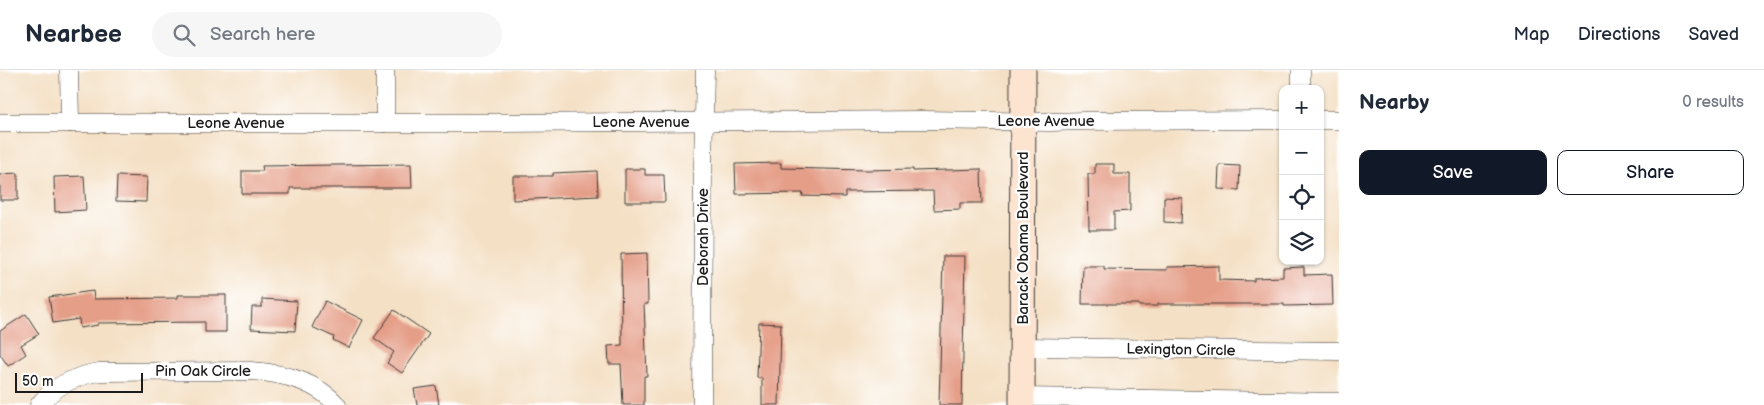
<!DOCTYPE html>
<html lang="en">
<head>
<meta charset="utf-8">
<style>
	body { margin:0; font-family:"Balsamiq Sans",sans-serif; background:#f6f6f7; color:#1f2937 }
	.controls { position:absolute; right:15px; top:15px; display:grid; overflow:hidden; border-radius:10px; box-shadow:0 1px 4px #0004 }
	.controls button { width:45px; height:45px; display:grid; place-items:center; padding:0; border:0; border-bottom:1px solid #e0e1e3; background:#fff; color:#1f2937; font:25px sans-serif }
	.scale { position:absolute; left:15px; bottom:12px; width:128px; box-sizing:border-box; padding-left:5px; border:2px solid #1c1c1c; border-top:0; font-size:14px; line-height:18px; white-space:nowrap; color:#1c1c1c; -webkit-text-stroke:4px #fff; paint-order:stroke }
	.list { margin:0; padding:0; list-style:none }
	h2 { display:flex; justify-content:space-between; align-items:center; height:65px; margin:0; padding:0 20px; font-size:21px }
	h2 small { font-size:16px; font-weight:400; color:#747a83 }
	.actions { display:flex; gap:10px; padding:15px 20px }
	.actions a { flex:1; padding:11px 0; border:1px solid #111827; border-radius:10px; text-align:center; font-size:18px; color:#111827 }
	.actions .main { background:#111827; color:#fff }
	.icon { flex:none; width:28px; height:28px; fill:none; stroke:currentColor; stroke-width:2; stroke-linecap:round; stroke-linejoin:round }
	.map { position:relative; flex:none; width:1339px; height:335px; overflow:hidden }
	header { display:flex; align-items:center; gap:30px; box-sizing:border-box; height:70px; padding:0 25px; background:#fff; border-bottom:1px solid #e0e1e3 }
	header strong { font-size:24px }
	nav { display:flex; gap:28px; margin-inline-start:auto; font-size:18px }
	.search { width:350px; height:45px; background:#f6f6f7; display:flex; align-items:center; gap:12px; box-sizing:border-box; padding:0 18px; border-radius:28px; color:#747a83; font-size:19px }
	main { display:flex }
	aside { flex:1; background:#fff }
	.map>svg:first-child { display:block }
	.building { fill:#e59f89 }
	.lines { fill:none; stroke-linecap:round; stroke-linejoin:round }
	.street-casing { stroke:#3c3935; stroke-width:19 }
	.secondary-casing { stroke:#3c3935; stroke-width:27 }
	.street { stroke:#fff; stroke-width:18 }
	.secondary { stroke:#fde4d1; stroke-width:25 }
	.labels { text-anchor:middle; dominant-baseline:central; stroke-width:4.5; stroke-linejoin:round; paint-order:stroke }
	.street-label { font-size:15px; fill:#1c1c1c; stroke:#fff }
</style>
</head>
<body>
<header>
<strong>Nearbee</strong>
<div class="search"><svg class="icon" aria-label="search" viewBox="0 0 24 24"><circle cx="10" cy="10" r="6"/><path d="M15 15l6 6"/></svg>Search here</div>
<nav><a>Map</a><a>Directions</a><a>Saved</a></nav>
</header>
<main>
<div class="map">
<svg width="1339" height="335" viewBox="0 0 1339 335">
	<rect width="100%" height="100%" fill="#fff"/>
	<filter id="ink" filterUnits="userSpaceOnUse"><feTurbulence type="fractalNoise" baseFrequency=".02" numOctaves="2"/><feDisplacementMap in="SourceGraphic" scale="10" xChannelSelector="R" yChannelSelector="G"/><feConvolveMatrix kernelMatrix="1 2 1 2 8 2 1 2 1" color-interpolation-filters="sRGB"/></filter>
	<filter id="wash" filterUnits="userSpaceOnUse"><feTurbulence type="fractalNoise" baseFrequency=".0096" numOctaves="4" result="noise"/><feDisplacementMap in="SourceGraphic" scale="20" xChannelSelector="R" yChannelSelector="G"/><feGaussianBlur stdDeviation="1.12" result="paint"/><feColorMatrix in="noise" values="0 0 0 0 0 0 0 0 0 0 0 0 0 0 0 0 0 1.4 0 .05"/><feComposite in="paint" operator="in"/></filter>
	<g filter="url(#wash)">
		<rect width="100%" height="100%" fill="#f4e0c5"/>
		<g id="blocks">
			<g class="building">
				<polygon points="781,93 781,98 866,100 913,99 913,101 981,99 982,133 960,133 960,139 934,140 933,121 845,122 845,127 802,126 803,123 736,124 735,94"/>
				<polygon points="411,94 412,118 290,118 290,124 242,124 242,101 263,101 262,96"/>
				<polygon points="1095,94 1114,94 1114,104 1130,104 1130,141 1114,142 1114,160 1089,160 1088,104 1095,104"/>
				<polygon points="1219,95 1240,96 1239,120 1218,119"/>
				<polygon points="625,99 645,99 645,105 664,105 665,132 625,132"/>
				<polygon points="597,101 598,126 513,130 513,106 553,106 553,103"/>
				<polygon points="18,103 18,130 0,130 0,104"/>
				<polygon points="84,106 86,140 55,142 54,107"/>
				<polygon points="117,106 147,107 146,132 116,131"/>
				<polygon points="1164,127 1182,128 1181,153 1164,152"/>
				<polygon points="647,183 648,234 644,234 647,306 644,306 644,335 623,335 621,294 609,294 608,276 622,275 621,184"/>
				<polygon points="943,186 965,186 962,335 939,335"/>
				<polygon points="1083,196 1104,196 1104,199 1167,200 1167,197 1219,196 1219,210 1254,211 1254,208 1283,207 1283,198 1304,197 1304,205 1332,204 1333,235 1284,236 1284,234 1158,234 1158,236 1139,236 1139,234 1082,234"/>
				<polygon points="93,221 94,229 178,228 178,225 226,225 226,262 205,262 205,252 98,253 98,255 80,258 79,249 53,253 49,227"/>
				<polygon points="262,229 297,231 295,261 251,259 252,237 262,237"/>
				<polygon points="325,231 363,250 349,278 333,270 334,267 312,257"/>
				<polygon points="394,240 429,264 402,303 387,293 394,282 374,268"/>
				<polygon points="26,244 39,264 21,275 26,284 8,296 0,284 0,261"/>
				<polygon points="759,253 781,254 779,335 762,335 762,308 757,308"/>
				<polygon points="436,316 439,335 417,335 414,319"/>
			</g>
		</g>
	</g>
	<g filter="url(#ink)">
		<use href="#blocks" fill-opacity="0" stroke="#3c3935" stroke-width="1"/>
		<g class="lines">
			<defs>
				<g id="street">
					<polyline points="69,0 70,53"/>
					<polyline points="385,0 385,53"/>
					<polyline points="1301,19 1301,0"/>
					<polyline points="1320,50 1339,50"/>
					<polyline points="0,53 501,53 922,50 1050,52 1084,51 1283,50"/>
					<polyline points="1023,277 1339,281"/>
					<polyline points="1022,327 1339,332"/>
					<path d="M39,335C54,316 75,306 99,302L251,301C282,303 316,311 337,335"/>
					<polyline points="702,335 703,95 705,0"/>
				</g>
				<polyline id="secondary" points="1022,335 1023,0"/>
			</defs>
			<use href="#street" class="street-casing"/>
			<use href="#secondary" class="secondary-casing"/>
			<use href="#street" class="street"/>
			<use href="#secondary" class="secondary"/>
		</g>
	</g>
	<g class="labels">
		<g class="street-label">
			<text x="1046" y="51">Leone Avenue</text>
			<text x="641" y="52">Leone Avenue</text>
			<text x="236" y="53">Leone Avenue</text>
			<text transform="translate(703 167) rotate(-90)">Deborah Drive</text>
			<text transform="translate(1023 168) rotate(-90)">Barack Obama Boulevard</text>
			<text transform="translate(1181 280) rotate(1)">Lexington Circle</text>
			<text x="203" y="301">Pin Oak Circle</text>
		</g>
	</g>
</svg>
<div class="controls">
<button>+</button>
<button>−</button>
<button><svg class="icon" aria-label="locate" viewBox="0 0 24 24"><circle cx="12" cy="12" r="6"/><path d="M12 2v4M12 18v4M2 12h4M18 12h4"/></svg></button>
<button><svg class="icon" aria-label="layers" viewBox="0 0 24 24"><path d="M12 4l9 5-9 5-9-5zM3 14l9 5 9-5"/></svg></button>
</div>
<div class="scale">50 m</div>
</div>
<aside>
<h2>Nearby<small>0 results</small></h2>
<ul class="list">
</ul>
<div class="actions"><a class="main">Save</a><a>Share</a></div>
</aside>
</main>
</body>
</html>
